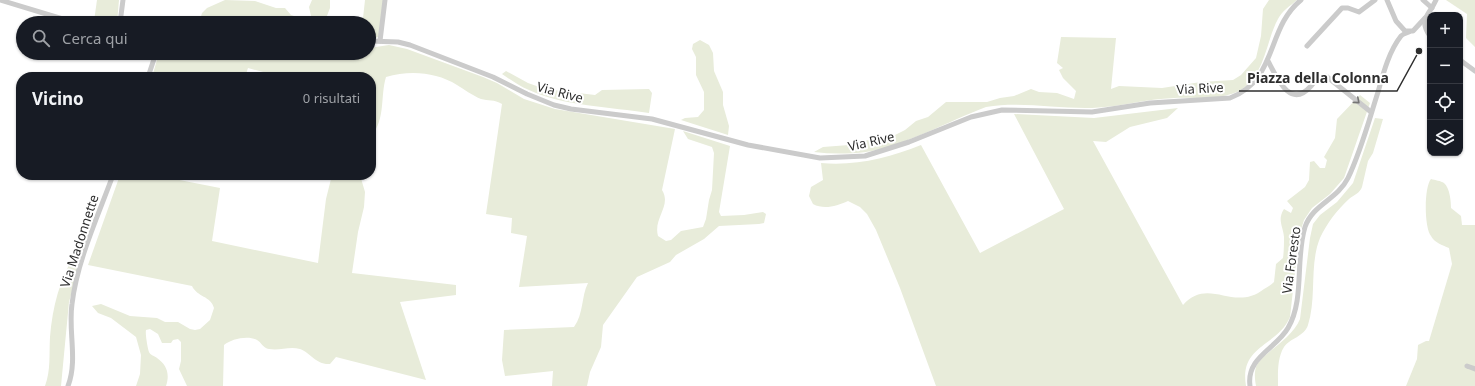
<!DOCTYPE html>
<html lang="it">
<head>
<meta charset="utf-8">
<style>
	body { margin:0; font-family:"Noto Sans",sans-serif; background:#20242c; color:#f1f3f6 }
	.controls { position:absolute; right:12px; top:12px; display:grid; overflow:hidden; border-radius:8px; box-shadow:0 1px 3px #0004 }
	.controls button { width:36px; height:36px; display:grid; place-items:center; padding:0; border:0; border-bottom:1px solid #363941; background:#171b24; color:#f1f3f6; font:20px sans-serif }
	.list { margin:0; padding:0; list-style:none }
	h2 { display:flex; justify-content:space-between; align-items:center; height:52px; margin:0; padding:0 16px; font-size:17px }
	h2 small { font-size:13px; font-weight:400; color:#9ea1a6 }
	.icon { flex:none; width:22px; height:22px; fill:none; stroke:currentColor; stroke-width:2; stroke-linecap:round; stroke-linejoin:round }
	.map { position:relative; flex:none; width:1475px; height:386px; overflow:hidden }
	.search { position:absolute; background:#171b24; box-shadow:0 1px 3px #0004; left:16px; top:16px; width:360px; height:44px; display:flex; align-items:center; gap:10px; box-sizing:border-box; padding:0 14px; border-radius:22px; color:#9ea1a6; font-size:15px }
	.panel { position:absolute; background:#171b24; box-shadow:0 1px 3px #0004; left:16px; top:72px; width:360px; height:108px; border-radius:16px }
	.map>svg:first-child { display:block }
	.green { fill:#e8ecda }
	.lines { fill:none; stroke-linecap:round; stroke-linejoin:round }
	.street { stroke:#cbcbcb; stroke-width:5 }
	.oneway { stroke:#757575 }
	.labels { text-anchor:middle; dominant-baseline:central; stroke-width:4; stroke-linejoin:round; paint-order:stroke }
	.street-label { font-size:13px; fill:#2e2e2e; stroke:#fff }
	.leader { fill:none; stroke:#2e2e2e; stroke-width:1.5 }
	.callout-dot { fill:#2e2e2e; stroke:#fff; stroke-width:1.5 }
	.callout-label { font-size:14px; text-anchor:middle; font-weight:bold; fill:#2e2e2e; stroke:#fff; stroke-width:4; stroke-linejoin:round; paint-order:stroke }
</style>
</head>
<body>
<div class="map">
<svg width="1475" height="386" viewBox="0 0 1475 386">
	<rect width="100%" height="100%" fill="#fff"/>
	<g class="green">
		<polygon points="97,0 119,0 117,23 94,21"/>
		<polygon points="225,0 255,1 276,8 285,8 291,15 303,19 311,16 309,7 312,0 330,0 330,8 325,21 343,23 277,23 242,17 226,19 216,23 199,23 202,13 207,8"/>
		<polygon points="365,0 384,0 379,37 369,38 369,23 360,23 363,18"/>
		<path d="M1269,0H1297C1290,6 1282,11 1278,19C1266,41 1265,74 1242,89C1224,101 1195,97 1174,98C1146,99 1119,107 1092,108C1057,109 1021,101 986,107C949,121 904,146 866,152C848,154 831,154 814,152L823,147L849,145L857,142L893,136L905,130L916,121L928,117L946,102H987L1000,98L1014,96L1031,89L1039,92L1057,93L1074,99L1076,91L1063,78L1059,70L1063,68L1057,63L1061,37L1116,38L1111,89L1119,86L1162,88L1201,82L1233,80L1241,75L1256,58L1261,36L1263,9Z"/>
		<polygon points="1446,0 1475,0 1475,47 1466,38 1467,14"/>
		<polygon points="700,40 709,45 713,53 714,71 723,92 723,105 729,126 728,135 681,120 685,118 698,117 704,110 704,92 696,75 696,57 692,49 693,44"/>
		<path d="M389,45L407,49L483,77L497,83L524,99L555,109L675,129L662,190C672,206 653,218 658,236L666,241L671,240L681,231L703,227L706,219L709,200L712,190L714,153L712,147L688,139L683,131L730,146L719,212L721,216L744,215L763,212L766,214L764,223L759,224L719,226L704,239L676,255L670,262L637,277L603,325L601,347L590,372L587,386H552L553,371L505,376L502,360L504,330L574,327C584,313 581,297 588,283L519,287L527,236L511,233L512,218L486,214L502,104C494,99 488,101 481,99C473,96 464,89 457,85C436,72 410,70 386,77C380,97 386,118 371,137V77H332L315,73L291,72L283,77L278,76L248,68L245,77H152L159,53H369V48Z"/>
		<path d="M506,71L528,83L545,89L595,95L602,90L649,89L652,93L649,113C612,107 562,106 529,90C519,86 511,80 502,74Z"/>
		<path d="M1360,95L1370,103L1344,178L1330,194L1312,208L1304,220L1299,236L1290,317C1277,347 1239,345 1246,386H936L900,288L876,230L867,214L860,207L848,201C837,206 824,210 813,204L809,196L811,187L823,180L821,163C856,166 889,158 921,145L980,253L1064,209L1014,114L1094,118L1178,108L1167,118L1130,127L1106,142L1093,141L1183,305C1209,276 1233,313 1264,289C1268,287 1271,285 1274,282L1276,264L1283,258C1284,251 1284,244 1284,237C1283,226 1277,220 1284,209L1291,213L1293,208L1287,201L1305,187L1309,180L1310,162L1314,161L1320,168H1325L1327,160L1324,157L1335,138L1337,119Z"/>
		<path d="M1375,118L1383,119L1373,153L1368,161L1362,187C1360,193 1354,195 1349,199C1337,210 1327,223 1320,238C1309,265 1317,297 1308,325C1304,337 1290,338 1284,347C1277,358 1278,374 1278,386H1256C1255,380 1254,374 1256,367C1261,353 1291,341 1300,319L1310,238L1313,224L1320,215L1337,202L1353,183Z"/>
		<path d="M120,175H154L220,188L212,241L318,263L326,199L332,175H360L365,192L364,207L358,232L352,273L456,285V295L400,302L426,380L336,357L330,364C316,365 311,353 300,349C289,346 280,351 269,349C263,348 261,342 257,340C248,335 231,339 224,345L223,386H187L179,369L181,361V342L178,339L173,340L171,343H162L158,334L150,329L146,330C145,334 148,350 149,352C150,355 155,356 157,358C167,365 170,374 166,386H136L140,374L141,355L136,337L111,318L98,313L92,306L101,304L130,316L157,318L165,322H178L190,329L195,330L200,329L210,320L214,308C211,296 197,297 192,286L88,265Z"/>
		<path d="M1431,179C1435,180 1441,181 1444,183C1450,188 1451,202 1451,208L1461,216L1462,225H1475V386H1406L1417,359L1418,345L1426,341H1429L1452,264L1449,248C1442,245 1435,243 1431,236C1424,227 1424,187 1431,179Z"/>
		<path d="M87,238L69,302L61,386H45C51,370 49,354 50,337C53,301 63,266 87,238Z"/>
	</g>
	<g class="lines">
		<g class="street">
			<polyline points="0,0 76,23"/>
			<polyline points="1387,0 1396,21 1405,31 1413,31 1425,18"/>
			<polyline points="1423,0 1432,8"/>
			<polyline points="120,23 123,0"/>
			<polyline points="230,23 238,21 259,23"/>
			<path d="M1430,36C1418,19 1429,16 1436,0"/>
			<path d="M369,41L398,42L410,45L493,77L527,94L554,105L571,109L652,119L748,145L820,158L865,156L909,142L971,117L1002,110L1092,112L1150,103L1230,98C1278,80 1266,28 1301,0"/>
			<polyline points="380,41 385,0"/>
			<polyline points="1307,46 1342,8 1348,8 1359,12 1375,0"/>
			<polyline points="1460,60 1475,71"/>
			<path d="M1268,61C1277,78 1290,110 1311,86C1315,81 1318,77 1326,76L1371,112"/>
			<polyline points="148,77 156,53"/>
			<polyline points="1467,366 1475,369"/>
			<path d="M68,386C78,360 68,331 72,304C77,261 98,216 113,175"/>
			<path d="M1250,386C1246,357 1276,349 1288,328C1305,299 1295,259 1305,227C1313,204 1337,200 1348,178C1361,151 1369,120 1378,92C1383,74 1389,51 1401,36C1403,34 1406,33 1409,32"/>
		</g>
	</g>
	<defs><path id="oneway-chevron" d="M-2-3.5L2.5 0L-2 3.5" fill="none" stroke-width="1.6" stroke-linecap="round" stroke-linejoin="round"/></defs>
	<use class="oneway" href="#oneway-chevron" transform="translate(1357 101) rotate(41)"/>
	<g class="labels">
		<g class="street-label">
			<text transform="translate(1200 88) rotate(-3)">Via Rive</text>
			<text transform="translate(560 92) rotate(15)">Via Rive</text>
			<text transform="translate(871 141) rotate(-13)">Via Rive</text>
			<text transform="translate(79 241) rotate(-72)">Via Madonnette</text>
			<text transform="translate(1291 260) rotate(-82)">Via Foresto</text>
		</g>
	</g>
	<path class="leader" d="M1419 51L1397 91H1239"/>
	<circle class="callout-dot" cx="1419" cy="51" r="4"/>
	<g class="callout-label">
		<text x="1318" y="83">Piazza della Colonna</text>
	</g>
</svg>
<div class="controls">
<button>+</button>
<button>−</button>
<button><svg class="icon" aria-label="locate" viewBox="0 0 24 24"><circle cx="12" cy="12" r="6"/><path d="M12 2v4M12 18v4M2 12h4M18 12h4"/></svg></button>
<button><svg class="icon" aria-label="layers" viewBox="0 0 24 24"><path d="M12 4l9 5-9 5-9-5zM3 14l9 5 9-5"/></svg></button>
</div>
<div class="search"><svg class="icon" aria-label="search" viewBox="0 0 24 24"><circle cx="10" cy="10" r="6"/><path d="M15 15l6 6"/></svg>Cerca qui</div>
<section class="panel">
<h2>Vicino<small>0 risultati</small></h2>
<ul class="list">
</ul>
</section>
</div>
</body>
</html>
